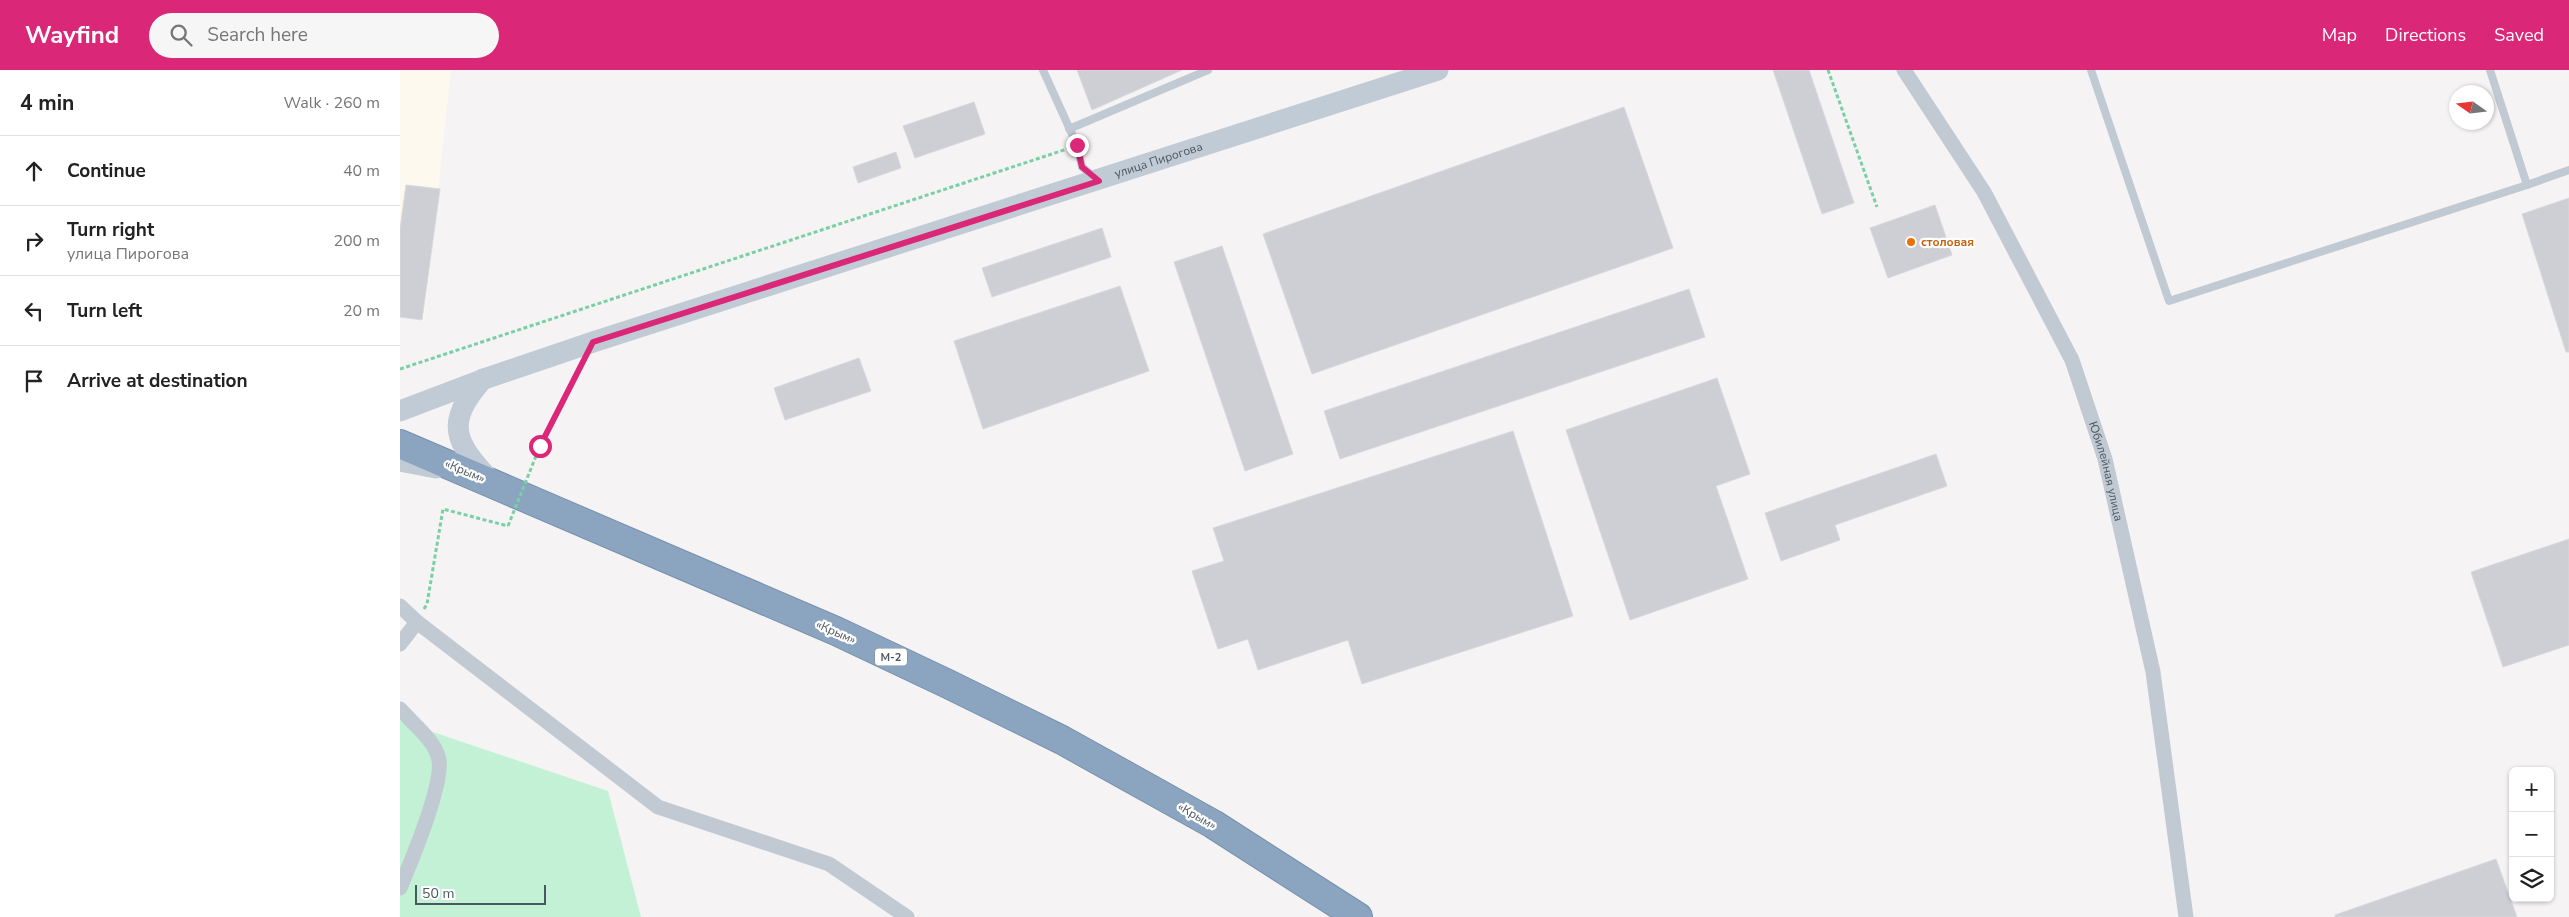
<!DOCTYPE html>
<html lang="en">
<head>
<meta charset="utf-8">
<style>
	body { margin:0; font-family:"Nunito Sans",sans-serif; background:#f6f6f6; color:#222 }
	.controls { position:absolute; right:15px; bottom:15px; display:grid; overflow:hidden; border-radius:8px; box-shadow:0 1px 4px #0004 }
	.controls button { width:45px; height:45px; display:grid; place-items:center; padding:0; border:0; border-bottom:1px solid #e0e0e0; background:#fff; color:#222; font:25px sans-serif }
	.compass { position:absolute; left:2049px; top:15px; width:45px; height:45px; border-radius:50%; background:#fff; box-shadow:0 1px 4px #0004; rotate:284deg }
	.scale { position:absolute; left:15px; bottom:12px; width:131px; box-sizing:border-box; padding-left:5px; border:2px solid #4a5661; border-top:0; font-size:14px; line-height:18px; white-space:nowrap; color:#4a5661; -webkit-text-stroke:4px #fff; paint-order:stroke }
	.stop { position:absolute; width:15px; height:15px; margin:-11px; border:4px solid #db2777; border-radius:50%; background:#fff }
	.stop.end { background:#db2777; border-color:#fff; box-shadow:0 1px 5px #0008 }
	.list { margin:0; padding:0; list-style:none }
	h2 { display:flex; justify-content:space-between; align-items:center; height:65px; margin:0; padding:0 20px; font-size:21px }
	h2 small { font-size:16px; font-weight:400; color:#767676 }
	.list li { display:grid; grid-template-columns:32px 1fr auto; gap:15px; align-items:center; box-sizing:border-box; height:70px; padding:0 20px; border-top:1px solid #e0e0e0 }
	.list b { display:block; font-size:19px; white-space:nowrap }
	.list p { margin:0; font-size:16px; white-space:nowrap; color:#767676 }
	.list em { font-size:16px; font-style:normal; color:#767676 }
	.icon { flex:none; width:28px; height:28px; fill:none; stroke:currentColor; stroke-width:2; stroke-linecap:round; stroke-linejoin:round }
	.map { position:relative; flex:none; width:2169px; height:847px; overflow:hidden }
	header { display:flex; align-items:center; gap:30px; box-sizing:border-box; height:70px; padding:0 25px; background:#db2777; color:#fff }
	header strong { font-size:24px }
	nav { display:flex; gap:28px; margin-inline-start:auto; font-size:18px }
	.search { width:350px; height:45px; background:#f6f6f6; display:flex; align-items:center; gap:12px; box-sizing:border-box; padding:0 18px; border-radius:28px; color:#767676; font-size:19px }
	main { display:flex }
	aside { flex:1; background:#fff }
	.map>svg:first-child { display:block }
	.commercial { fill:#fdf9ef }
	.garden { fill:#c3f1d5 }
	.building { fill:#cdcfd5; stroke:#d7d9de }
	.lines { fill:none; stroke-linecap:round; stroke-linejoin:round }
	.highway-casing { stroke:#7690ad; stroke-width:30 }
	.path { stroke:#7ad0a6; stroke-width:3; stroke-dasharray:4 2.5; stroke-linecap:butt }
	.lane { stroke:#c1cad2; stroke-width:8 }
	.street { stroke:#c1cad2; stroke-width:15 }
	.secondary { stroke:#c1cbd6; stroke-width:21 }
	.highway { stroke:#8ba5c1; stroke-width:28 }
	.path-bridge { stroke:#7ad0a6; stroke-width:3; stroke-dasharray:4 2.5; stroke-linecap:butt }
	.route { stroke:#db2777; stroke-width:6 }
	.food-dot { fill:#e8710a; stroke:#fff; stroke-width:2 }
	.labels { text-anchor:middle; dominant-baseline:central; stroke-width:4.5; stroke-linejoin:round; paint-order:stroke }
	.shield { fill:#fff; stroke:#808990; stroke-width:1 }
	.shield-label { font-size:11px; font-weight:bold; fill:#4a5661 }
	.street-label { font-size:12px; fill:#4a5661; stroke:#fff }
	.food-label { font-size:12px; font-weight:bold; fill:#c56008; stroke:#fff; text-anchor:start }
</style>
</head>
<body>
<header>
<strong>Wayfind</strong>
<div class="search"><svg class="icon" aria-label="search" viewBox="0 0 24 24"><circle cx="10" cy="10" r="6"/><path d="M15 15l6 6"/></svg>Search here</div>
<nav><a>Map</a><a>Directions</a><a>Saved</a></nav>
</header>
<main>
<aside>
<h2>4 min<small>Walk · 260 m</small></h2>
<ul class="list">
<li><svg class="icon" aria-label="ahead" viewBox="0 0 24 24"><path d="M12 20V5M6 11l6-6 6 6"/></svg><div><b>Continue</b></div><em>40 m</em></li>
<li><svg class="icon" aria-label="right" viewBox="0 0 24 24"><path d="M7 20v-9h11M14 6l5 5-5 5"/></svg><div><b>Turn right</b><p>улица Пирогова</p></div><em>200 m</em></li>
<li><svg class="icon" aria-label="left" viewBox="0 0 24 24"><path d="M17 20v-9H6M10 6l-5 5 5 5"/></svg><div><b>Turn left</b></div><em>20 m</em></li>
<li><svg class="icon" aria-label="arrive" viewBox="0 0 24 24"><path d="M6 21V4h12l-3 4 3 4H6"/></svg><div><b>Arrive at destination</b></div></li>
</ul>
</aside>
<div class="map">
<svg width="2169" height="847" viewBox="0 0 2169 847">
	<rect width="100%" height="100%" fill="#f5f3f3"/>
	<polygon class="commercial" points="0,0 51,0 24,251 0,247"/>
	<polygon class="garden" points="0,651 208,721 241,847 0,847"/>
	<g class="building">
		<polygon points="677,0 782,0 692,40"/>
		<polygon points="1373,0 1409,0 1454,133 1422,144"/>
		<polygon points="574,32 585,64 515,88 503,56"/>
		<polygon points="1224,37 1273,178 912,304 863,164"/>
		<polygon points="496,82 501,98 458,113 453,97"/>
		<polygon points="6,115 40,119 22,250 0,247 0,159"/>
		<polygon points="2169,128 2169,282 2166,282 2122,144"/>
		<polygon points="1535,135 1552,185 1488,208 1470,158"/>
		<polygon points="702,158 711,187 592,227 582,198"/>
		<polygon points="822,176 893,384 845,401 774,192"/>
		<polygon points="720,216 749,301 583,359 554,271"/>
		<polygon points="1289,219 1305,267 940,389 924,341"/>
		<polygon points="459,288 471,321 385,350 374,318"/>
		<polygon points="1317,308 1350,404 1316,416 1348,509 1230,550 1166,360"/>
		<polygon points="1113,361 1173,546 962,614 948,570 858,600 848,569 818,579 792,501 824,491 813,458"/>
		<polygon points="1536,384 1547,416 1435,455 1440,470 1381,491 1365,443"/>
		<polygon points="2169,469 2169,575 2103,597 2071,502"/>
		<polygon points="2096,789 2117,847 1935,847 1935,845"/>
	</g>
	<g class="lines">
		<defs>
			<polyline id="highway" points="0,374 436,561 548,614 662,670 813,754 958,847"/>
		</defs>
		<use href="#highway" class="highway-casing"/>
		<g class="path">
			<polyline points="1428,0 1477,137"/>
			<polyline points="0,299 667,79"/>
			<polyline points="140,376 163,334 179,297"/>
			<polyline points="24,539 27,534 43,439 108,456"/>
		</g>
		<g class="lane">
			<polyline points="643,0 677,75 682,97 695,108"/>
			<polyline points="1691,0 1769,231 2127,115"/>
			<polyline points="2090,0 2127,115 2169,100"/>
			<polyline points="669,59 808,0"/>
		</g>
		<g class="street">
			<path id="s1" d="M1504,0L1584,122L1672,290L1705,389L1753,602L1786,847"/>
			<polyline points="0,536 17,552 258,737 429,794 507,847"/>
			<polyline points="0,574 17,552"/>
			<path d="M0,639C12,653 36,671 39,690C43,716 11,792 0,818"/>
		</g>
		<g class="secondary">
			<path d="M83,309C44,353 54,372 92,412"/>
			<path id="s2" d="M0,341L84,309L193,272L1038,0"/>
			<polyline points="0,391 36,398"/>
		</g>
		<use href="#highway" class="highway"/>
		<polyline class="path-bridge" points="108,456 140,376"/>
	</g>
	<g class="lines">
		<polyline class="route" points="140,376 193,272 699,111 682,97 677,75"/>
	</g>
	<circle class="food-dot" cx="1511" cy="172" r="5"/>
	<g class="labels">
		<rect class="shield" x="475" y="578.5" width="32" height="17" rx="4"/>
		<g class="shield-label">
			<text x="491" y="587">М-2</text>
		</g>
		<g class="street-label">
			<text stroke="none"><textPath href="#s2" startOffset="799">улица Пирогова</textPath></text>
			<text transform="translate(65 401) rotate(23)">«Крым»</text>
			<text stroke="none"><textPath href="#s1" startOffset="452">Юбилейная улица</textPath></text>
			<text transform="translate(436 562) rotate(24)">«Крым»</text>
			<text transform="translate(797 746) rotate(30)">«Крым»</text>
		</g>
		<g class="food-label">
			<text x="1521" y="172">столовая</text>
		</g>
	</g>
</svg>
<div class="controls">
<button>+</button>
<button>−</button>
<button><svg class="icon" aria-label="layers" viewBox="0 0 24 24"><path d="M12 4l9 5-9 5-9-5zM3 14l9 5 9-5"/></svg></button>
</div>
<svg class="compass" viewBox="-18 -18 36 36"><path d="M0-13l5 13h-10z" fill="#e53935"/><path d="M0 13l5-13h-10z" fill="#767676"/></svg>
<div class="scale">50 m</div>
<div class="stop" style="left:140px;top:376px"></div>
<div class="stop end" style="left:677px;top:75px"></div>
</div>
</main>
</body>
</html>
